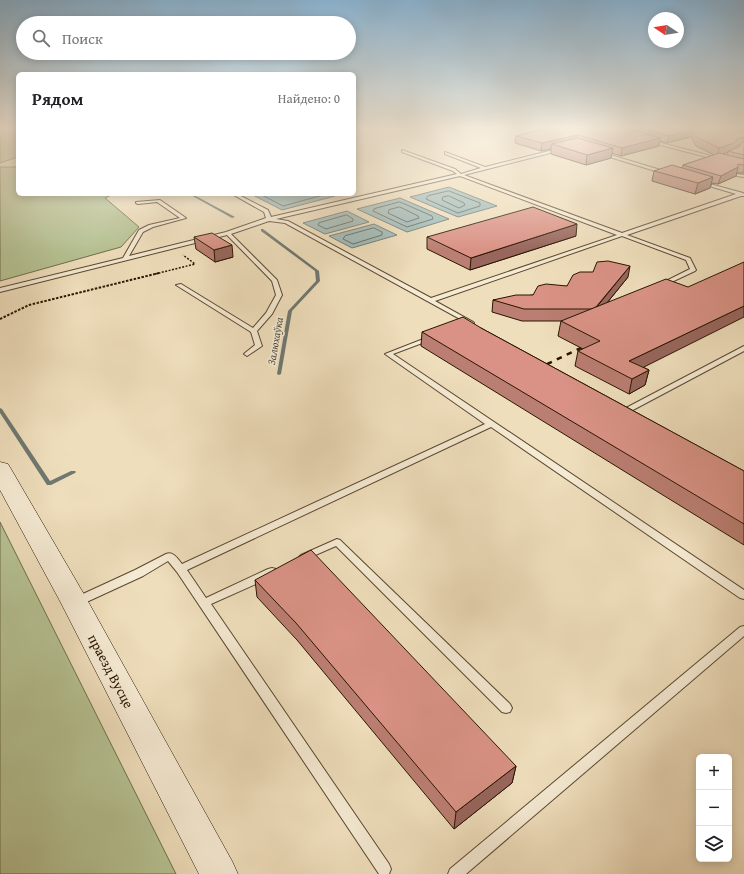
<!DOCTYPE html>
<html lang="ru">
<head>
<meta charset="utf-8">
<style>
	body { margin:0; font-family:"Gentium Book Plus",serif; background:#f2f2f2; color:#202124 }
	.controls { position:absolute; right:12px; bottom:12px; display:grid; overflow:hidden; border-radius:6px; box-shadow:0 2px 10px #0003 }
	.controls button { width:36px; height:36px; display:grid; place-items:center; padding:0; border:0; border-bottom:1px solid #e0e0e0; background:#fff; color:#202124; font:20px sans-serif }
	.compass { position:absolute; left:648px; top:12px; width:36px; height:36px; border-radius:50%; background:#fff; box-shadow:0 2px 10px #0003; rotate:282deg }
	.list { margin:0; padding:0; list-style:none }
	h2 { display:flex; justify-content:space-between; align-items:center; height:52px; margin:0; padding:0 16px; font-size:17px }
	h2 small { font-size:13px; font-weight:400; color:#757577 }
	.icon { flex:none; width:22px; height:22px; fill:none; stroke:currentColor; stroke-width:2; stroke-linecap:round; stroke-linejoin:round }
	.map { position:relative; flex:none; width:744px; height:874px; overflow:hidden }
	.search { position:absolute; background:#fff; box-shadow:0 2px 10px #0003; left:16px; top:16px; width:340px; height:44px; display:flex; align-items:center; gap:10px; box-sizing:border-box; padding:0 14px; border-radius:22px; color:#757577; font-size:15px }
	.panel { position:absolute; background:#fff; box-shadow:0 2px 10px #0003; left:16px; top:72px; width:340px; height:124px; border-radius:6px }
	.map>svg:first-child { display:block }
	.green { fill:#b6c293; stroke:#706c4a }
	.water { fill:#9dbaba; stroke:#6f7870 }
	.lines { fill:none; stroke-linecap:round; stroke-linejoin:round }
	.shore { stroke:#63685d; stroke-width:1 }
	.stream { fill:#6f7870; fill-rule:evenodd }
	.lane-casing { stroke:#5a482f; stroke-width:2 }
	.secondary-casing { stroke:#291600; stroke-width:1 }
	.path-far1 { stroke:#291600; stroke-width:1.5; stroke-dasharray:2 1.5; stroke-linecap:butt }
	.path { stroke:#291600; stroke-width:2; stroke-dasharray:2.5 1.5; stroke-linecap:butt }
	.lane { fill:#f5ead3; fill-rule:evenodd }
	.secondary { fill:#f5ead3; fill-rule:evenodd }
	.rail { stroke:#291600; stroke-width:2.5; stroke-dasharray:5.5 5.5; stroke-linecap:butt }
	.wall { fill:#bb7e72; stroke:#291600; fill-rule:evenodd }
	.shaded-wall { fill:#98665d; stroke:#291600 }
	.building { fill:#d99285; stroke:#291600 }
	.labels { text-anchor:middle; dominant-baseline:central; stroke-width:3.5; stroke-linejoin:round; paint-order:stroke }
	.far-water-label { font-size:11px; font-style:italic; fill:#524f41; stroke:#f5ead3 }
	.near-street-label { font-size:14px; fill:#291600; stroke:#f5ead3 }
</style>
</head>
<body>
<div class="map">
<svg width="744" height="874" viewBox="0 0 744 874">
	<rect width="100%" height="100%" fill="#efdebc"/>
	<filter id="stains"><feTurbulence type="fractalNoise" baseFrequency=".005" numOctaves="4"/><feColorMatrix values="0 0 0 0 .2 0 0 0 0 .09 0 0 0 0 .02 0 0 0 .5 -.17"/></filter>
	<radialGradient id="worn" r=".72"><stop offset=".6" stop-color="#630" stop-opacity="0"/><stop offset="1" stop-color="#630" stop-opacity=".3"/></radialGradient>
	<g class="green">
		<polygon points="9,128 18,128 18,157 0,163 0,133"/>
		<polygon points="0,167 18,167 18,194 113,194 105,198 139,227 121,247 0,281"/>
		<polygon points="0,522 176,874 0,874"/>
	</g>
	<g class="water">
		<polygon points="449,187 497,206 458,217 410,197"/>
		<polygon points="251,194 335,194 335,196 282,210"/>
		<polygon points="400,198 449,219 407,232 357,209"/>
		<polygon points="347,211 369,222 325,234 303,223"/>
		<polygon points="374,224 397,235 352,248 329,236"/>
	</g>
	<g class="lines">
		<g class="shore">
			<polygon points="449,191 480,203 480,206 458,213 426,199 428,196"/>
			<polyline points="260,194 283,206 327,194"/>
			<polygon points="449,196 464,203 465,205 459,208 442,200 443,197"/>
			<polygon points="400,202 432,216 433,219 407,227 373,211 374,209"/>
			<polygon points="400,207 418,216 419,218 407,222 388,213 389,210"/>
			<polygon points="347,215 353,219 353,221 326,229 318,225 319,223"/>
			<polygon points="374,228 382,232 382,235 353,244 343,239 345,236"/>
		</g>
		<g class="stream">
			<polygon points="189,194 192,194 235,217 232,218"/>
			<polygon points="261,229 263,229 319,271 320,281 292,311 281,374 279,375 277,374 288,311 316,281 315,271 261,231"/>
			<polygon points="0,408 2,409 50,481 71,471 75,471 76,472 75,473 51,485 47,485 0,413"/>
		</g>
		<defs>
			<g id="lane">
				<polygon points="650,140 719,158 720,159 718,160 649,142"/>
				<path d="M561,148L562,150L464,175L622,233L736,194L699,183V181L743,193L744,194V196H741L627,235L690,258L696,270L695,271L663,286L658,285L690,269L686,260L622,236L435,301L473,322L474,323L471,325L285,223L269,221L231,234L277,280L282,295L272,314L257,331L262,346L247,356L244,354L245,353L255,345L251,332L176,285L181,284L253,328L266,313L276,295L272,281L227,235L0,292V288L123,258L139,230L149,225L180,218L157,202L138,204L136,203V202L160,200L186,218L153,227L143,232L129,256L226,232L266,218L264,212L232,194H237L268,210L271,217L457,174L453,171L402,152V150L455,169L461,174L481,168L445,154V152L485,167ZM460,176L617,235L431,298L288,221L276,219Z"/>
				<polygon points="601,152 667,172 668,173 665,174 600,154"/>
				<polygon points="737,174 744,175 744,177 737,176"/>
				<path d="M431,336L434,338L433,339L393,354L744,590V599L740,598L491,427L187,570L206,598L268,569L272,568L276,569L277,572L276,575L211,604L389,864L391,869L389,874H379L177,572L168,561L143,576L80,605L76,606L72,605L71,602L72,599L135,570L166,554C173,551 178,559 182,564L485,424L385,354Z"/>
				<polygon points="744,346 744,351 631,411 628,411 624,409"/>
				<polygon points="337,539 340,540 510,704 512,708 510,712 506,713 502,712 336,546 304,560 301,559 299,557 301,555"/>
				<polygon points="744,626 744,636 466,874 448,874 450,869 740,627"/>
			</g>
			<polygon id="secondary" points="0,462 8,464 11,469 85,596 232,861 238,874 199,874 61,603 0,490"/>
		</defs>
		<use href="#lane" class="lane-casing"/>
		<use href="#secondary" class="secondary-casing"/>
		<polyline class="path-far1" points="155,274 195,264 183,255"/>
		<polyline class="path" points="0,319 29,305 159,273"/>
		<use href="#lane" class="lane"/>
		<use href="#secondary" class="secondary"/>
		<polyline class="rail" points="537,369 591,343"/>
	</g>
	<g class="wall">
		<path d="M628,128H744V173H736V176L718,184L712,183L710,188L695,194L652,181L654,171L682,168L683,165L714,155L696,146L691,137L667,143L660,141L659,146L621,156L612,153L611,158L586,165L551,154V149L541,151L515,143L516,136L628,129ZM741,145L739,147L733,149L736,146ZM728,152L727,155L723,154Z"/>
		<polygon points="576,236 470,270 427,249 427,237"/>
		<polygon points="194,237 233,257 215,262 196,249"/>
		<polygon points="628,277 607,303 643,367 649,370 645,385 629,394 575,366 578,351 583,349 558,336 561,321 563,321 522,321 492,312 493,300 533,295 567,286"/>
		<polygon points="481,328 744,471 744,545 421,346 422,332"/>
		<polygon points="255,580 516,766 512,783 454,829 297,640 257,597"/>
	</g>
	<g class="shaded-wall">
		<polygon points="693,130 691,137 667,143 669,136"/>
		<polygon points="578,135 576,143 552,144 551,149 541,151 542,143"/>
		<polygon points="744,137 744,144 736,146 732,151 728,151 728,152 717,156 719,148 738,138"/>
		<polygon points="660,138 659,146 621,156 622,148"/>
		<polygon points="613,148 611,158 586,165 587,155"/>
		<polygon points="738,167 736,176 718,184 721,176"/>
		<polygon points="713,177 710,188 695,194 698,183"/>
		<polygon points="577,224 576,236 470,270 471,258"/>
		<polygon points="232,245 233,257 215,262 214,250"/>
		<polygon points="630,266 628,277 593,320 595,309"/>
		<polygon points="744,306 744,317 626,376 629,361"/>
		<polygon points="649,370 645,385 629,394 632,379"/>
		<polygon points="516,766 512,783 454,829 456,812"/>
	</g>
	<g class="building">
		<polygon points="548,128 625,128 660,138 622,148 578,135 542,143 516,136"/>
		<polygon points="641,128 731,128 744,132 744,137 738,138 734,143 719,148 698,138 693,130 669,136"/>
		<polygon points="577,138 613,148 587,155 552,144"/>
		<polygon points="742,142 744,142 744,155 728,151 739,147"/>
		<polygon points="719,153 744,159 744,165 738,164 738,167 721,176 683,165"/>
		<polygon points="672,165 713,177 698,183 654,171"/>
		<polygon points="533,207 577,224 471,258 427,237"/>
		<polygon points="212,233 232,245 214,250 194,237"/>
		<polygon points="608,261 630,266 596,307 592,309 524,309 493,300 516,295 533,295 538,286 546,284 567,286 573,275 580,272 593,272 597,262"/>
		<polygon points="744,262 744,306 629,361 649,370 632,379 578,351 600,341 561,321 666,279 688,287"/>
		<polygon points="463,317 481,328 744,471 744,524 422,332"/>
		<polygon points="311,550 516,766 456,812 296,623 255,580"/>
	</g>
	<linearGradient id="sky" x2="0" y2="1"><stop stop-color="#8ab6d6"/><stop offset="0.51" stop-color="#f8f0e1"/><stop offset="1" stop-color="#f8f0e1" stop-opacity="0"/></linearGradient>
	<rect width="744" height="251" fill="url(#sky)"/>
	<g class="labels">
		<g class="far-water-label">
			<text transform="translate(275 341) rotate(-80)">Залюхаўка</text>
		</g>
		<g class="near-street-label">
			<text transform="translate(111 671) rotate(62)">праезд Вусце</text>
		</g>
	</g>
	<rect width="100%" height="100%" filter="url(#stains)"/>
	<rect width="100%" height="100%" fill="url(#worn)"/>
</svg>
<div class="controls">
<button>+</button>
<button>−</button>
<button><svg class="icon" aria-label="layers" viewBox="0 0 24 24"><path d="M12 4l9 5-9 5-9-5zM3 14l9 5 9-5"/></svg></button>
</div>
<svg class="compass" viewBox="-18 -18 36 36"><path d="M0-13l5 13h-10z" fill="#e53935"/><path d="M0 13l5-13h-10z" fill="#757577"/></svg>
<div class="search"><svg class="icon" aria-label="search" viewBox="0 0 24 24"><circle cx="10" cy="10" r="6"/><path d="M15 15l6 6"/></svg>Поиск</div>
<section class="panel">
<h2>Рядом<small>Найдено: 0</small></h2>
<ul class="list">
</ul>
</section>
</div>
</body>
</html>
